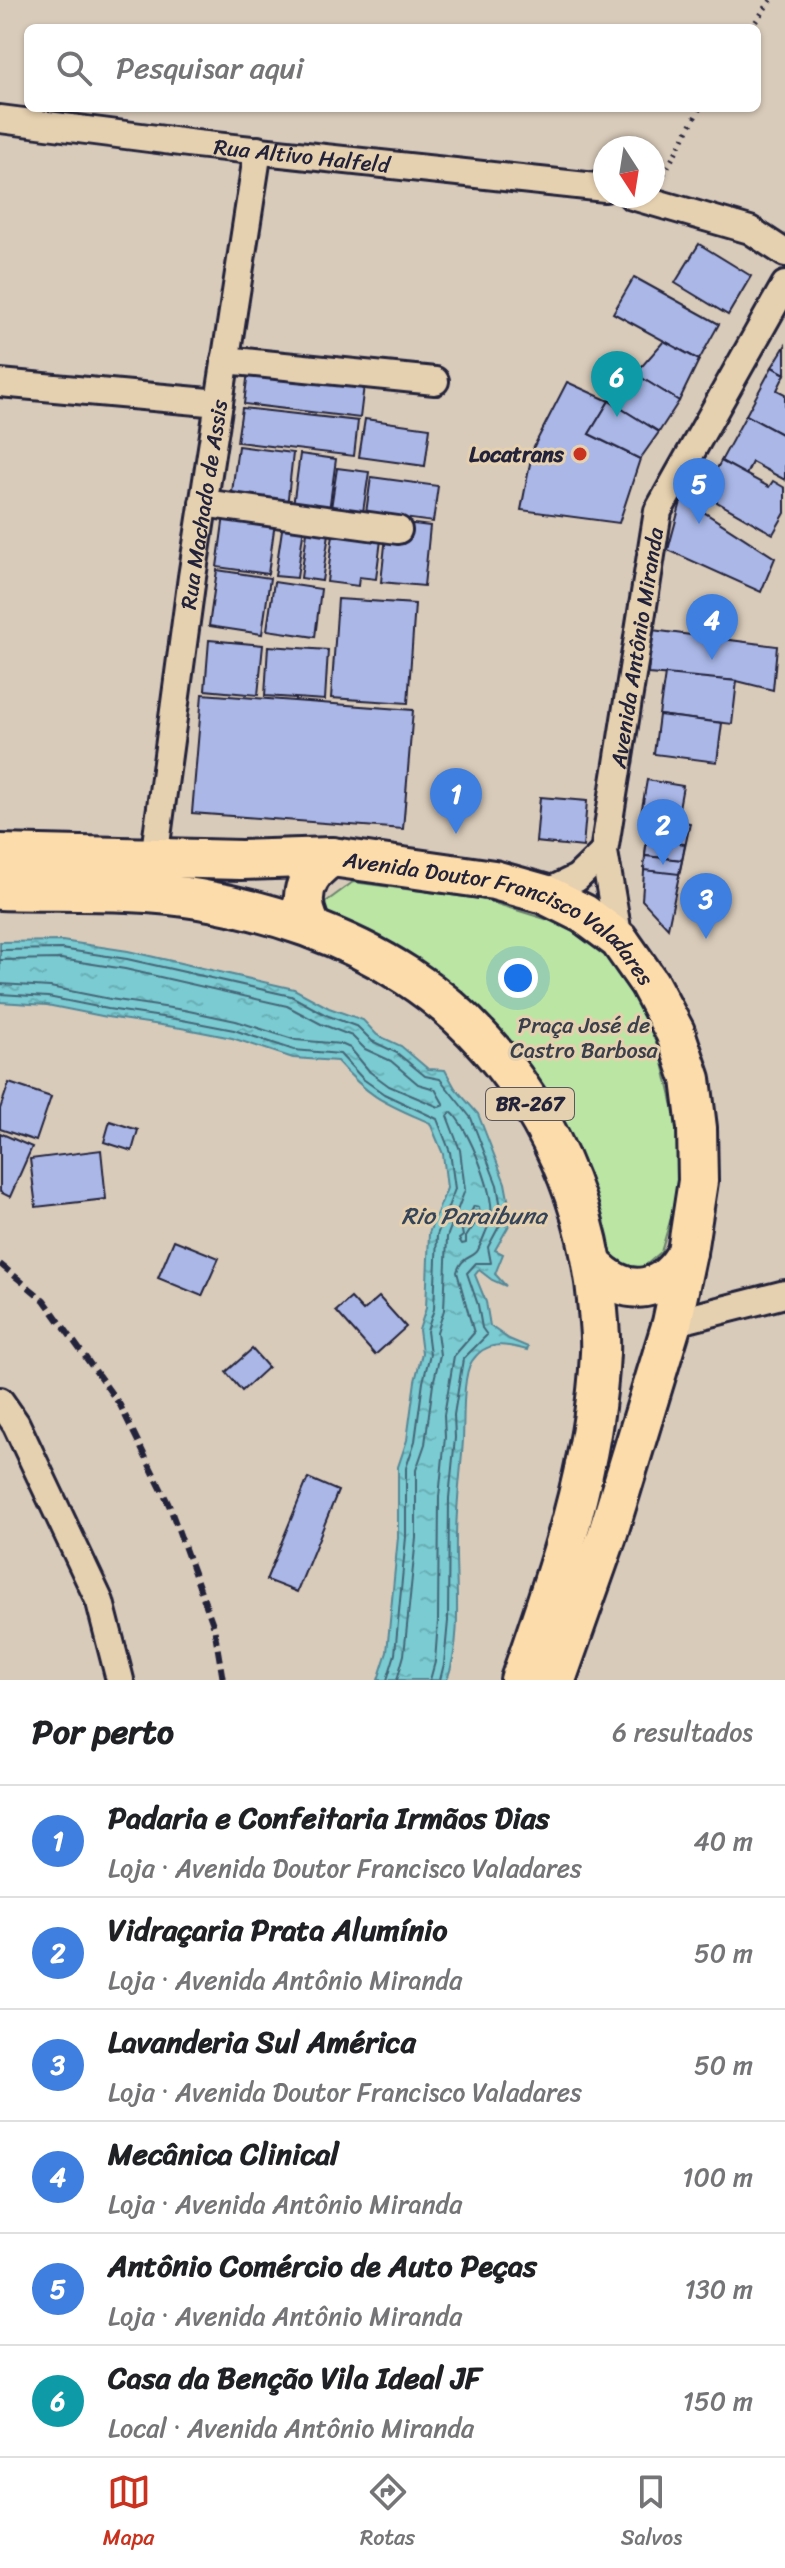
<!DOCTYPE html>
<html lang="pt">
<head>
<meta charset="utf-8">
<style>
	body { margin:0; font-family:Sriracha,sans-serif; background:#f6f6f6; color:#202124 }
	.compass { position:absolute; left:593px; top:136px; width:72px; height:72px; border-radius:50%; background:#fff; box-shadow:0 2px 6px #0004; rotate:168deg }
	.you { position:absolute; left:518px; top:978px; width:28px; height:28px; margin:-20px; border:6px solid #fff; border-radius:50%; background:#1a73e8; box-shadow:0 0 0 12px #1a73e833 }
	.badge { display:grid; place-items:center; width:52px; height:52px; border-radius:50%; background:#c8321e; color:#fff; font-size:26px; font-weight:700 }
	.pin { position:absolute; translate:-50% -66px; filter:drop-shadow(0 2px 4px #0008) }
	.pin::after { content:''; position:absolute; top:42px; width:28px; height:24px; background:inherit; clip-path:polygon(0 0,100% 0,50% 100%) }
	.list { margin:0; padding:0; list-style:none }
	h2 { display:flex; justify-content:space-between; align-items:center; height:104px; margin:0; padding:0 32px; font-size:34px }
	h2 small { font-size:26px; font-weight:400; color:#757577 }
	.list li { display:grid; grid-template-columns:52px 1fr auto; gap:24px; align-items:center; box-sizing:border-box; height:112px; padding:0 32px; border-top:2px solid #e0e0e0 }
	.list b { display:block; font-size:30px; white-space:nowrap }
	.list p { margin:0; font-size:26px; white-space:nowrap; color:#757577 }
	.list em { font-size:26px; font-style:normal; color:#757577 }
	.icon { flex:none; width:44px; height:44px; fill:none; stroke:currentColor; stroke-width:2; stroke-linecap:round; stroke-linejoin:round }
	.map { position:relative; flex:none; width:785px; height:1680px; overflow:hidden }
	.search { position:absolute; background:#fff; box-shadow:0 2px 6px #0004; left:24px; right:24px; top:24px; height:88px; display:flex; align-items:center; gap:20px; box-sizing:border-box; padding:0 28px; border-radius:12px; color:#757577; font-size:30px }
	.sheet { height:776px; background:#fff }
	nav { display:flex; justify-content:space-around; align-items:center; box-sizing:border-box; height:112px; border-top:2px solid #e0e0e0; background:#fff; font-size:22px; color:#757577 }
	nav a { display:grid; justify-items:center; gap:4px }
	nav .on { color:#c8321e }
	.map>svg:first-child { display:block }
	.park { fill:#bae5a3; stroke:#6e846f; stroke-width:2 }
	.water { fill:url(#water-ripples); stroke:#578796; stroke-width:2 }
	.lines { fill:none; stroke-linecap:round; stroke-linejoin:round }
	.shore { stroke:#456677; stroke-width:2 }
	.building { fill:#aab7e7; stroke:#22223b; stroke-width:2 }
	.minor-casing { stroke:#22223b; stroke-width:32 }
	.highway-casing { stroke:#22223b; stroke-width:44 }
	.path { stroke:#22223b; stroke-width:5; stroke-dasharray:2 6; stroke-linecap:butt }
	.minor { stroke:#e5d0af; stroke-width:26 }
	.highway { stroke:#fcdcab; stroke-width:38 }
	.rail { stroke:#22223b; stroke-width:6; stroke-dasharray:12 6; stroke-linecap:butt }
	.poi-dot { fill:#c8321e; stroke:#e5d0af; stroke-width:3 }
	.labels { text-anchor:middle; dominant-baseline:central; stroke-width:6; stroke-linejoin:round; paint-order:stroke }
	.shield { fill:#e5d0af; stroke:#5c565e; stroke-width:2 }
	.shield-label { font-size:20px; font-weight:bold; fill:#22223b }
	.street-label { font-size:22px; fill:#22223b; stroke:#e5d0af }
	.poi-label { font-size:22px; font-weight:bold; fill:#22223b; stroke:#e5d0af; text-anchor:end }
	.park-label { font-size:22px; fill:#393f4b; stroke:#e5d0af }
	.water-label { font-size:24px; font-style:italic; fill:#344459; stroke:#e5d0af }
</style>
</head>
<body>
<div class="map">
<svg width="785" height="1680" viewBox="0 0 785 1680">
	<defs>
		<pattern id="water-ripples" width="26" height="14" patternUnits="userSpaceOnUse" patternTransform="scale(2)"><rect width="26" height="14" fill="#7acbd2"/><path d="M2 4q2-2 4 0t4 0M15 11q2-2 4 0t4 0" fill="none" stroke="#69aeb5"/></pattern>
	</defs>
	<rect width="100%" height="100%" fill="#d9cbba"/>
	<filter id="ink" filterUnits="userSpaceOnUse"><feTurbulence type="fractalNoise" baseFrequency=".0125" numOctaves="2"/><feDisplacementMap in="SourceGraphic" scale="16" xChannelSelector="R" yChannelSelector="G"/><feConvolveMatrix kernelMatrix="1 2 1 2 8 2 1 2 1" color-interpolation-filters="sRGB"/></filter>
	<g filter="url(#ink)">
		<polygon class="park" points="353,882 481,899 584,931 650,1006 681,1141 675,1204 661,1252 639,1271 621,1270 602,1249 560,1129 327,923 323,904"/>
		<path class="water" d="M62,941L128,951L294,989L329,1008L363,1020L377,1035L401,1046L428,1069L445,1070L455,1088L478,1114L505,1183L512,1220L495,1250L503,1254L495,1274L506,1286L492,1280L479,1270L475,1275L486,1302L490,1326L509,1339L528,1347L527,1350C506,1344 486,1340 472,1361C462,1375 464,1422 463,1440C461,1473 456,1505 456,1539C455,1584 463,1637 447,1680H378L387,1652L398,1537V1467L407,1440L415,1381L422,1353L419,1330L426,1308L429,1233L447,1188L443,1154L430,1123C385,1103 371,1099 337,1061L293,1058L232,1038L181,1028L107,1017L47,1005L0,1002V942Z"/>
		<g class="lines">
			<g class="shore">
				<polyline points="0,950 61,949 127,959 291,996 326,1015 358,1027 372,1041 397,1053 425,1076 440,1079 471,1118 497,1185 503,1219 488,1247 491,1263 476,1263 467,1273 478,1305 482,1328 487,1335 463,1359 454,1415 455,1438 449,1498 448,1621 444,1664 440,1680"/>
				<polyline points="0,960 61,959 125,969 287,1006 321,1024 352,1036 365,1049 391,1061 418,1084 435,1089 444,1105 439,1107 389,1086 370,1072 350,1048 341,1044 296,1040 236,1021 184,1010 110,999 50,987 0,984"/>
				<polyline points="0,994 48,997 108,1009 182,1020 234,1030 294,1050 340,1054 363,1079 384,1094 437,1119 450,1152 455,1189 437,1235 434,1309 427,1331 430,1354 423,1382 415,1441 406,1468 406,1537 395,1654 387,1680"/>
				<polygon points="474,1206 479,1207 480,1216 466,1237 466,1243 462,1244 459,1239 463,1236 462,1231"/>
				<path d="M397,1680L404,1655L416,1538V1470L425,1444L433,1384L440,1355L437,1332L444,1310L447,1237L465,1190L460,1150L447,1116L451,1112C467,1124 499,1202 490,1221C488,1227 480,1246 478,1250C473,1259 462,1255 457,1272L474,1333L454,1356L444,1415L445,1437L439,1497L438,1621L435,1662L430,1680"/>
			</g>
		</g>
		<g class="building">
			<polygon points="699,244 751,276 728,315 675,283"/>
			<polygon points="634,277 719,324 699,360 613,313"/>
			<polygon points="664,341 699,360 679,401 635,374"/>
			<polygon points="785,346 785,374 772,367"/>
			<polygon points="772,367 785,374 777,390 785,394 785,436 746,415"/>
			<polygon points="629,370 679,401 659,432 609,401"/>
			<polygon points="248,371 364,385 360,418 244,404"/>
			<polygon points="567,382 609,401 589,434 640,459 619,523 521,510 533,448"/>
			<polygon points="609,401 659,432 640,459 589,434"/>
			<polygon points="242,408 358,421 354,456 237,442"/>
			<polygon points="746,415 785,436 785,480 752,462 746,475 721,461"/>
			<polygon points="365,419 430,428 425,466 359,457"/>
			<polygon points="238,446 293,453 287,507 231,500"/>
			<polygon points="300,454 336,459 329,511 293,506"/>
			<polygon points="721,461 769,487 773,481 785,488 785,513 773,534 703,494"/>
			<polygon points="337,468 369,472 363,512 331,508"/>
			<polygon points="371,477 438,486 433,522 366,513"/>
			<polygon points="682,498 775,558 761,592 668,550"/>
			<polygon points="224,515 275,522 268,574 217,567"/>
			<polygon points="283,523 304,526 297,578 275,576"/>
			<polygon points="405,523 430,526 424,586 381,582 386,536"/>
			<polygon points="308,524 330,527 322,581 301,578"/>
			<polygon points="334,526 382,532 376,579 359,577 358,586 327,582"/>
			<polygon points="217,570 270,578 262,634 209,626"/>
			<polygon points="274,582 321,589 315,637 267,630"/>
			<polygon points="338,599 415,604 408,703 331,698"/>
			<polygon points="652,630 777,646 773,690 737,681 648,674"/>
			<polygon points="209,640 263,645 258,695 205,690"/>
			<polygon points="268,646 328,650 325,700 265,696"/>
			<polygon points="665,674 737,681 732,724 659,715"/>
			<polygon points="202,694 413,710 403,829 192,813"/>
			<polygon points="659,715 722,723 717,762 654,754"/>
			<polygon points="647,780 683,786 677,819 641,814"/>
			<polygon points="540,797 587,801 583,847 536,842"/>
			<polygon points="648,815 690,823 668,928 642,900"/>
			<polygon points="647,839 685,844 682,860 645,856"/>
			<polygon points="645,856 682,860 679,874 644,870"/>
			<polygon points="9,1083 51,1097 36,1141 0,1129 0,1109"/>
			<polygon points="110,1121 138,1130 132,1151 104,1142"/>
			<polygon points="0,1133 32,1147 10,1197 0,1192"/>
			<polygon points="101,1150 106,1199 36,1207 30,1159"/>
			<polygon points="174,1240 219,1258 202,1296 158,1278"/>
			<polygon points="379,1297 406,1327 375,1355 336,1311 351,1298 363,1311"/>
			<polygon points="252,1349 268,1367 242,1391 226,1372"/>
			<polygon points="308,1478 338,1491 297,1592 266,1580"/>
		</g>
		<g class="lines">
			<defs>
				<g id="minor">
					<path id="s1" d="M0,119L196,144L605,188"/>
					<polyline points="632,196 750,230 785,253"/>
					<polyline points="225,360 435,381"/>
					<polyline points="0,383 219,403"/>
					<polyline points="203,503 398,530"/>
					<path id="s2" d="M154,859L192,577L258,150"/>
					<polyline points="544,894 577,878 604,852"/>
					<path id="s3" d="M619,940L604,852L658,511L785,285"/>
					<polyline points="672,1323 785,1294"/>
					<polyline points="0,1401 16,1424 100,1602 120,1680"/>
				</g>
				<g id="highway">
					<path id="s4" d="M0,854L241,860L332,857L494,880L544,894L584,914L619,940L649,983L675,1032L691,1079L697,1128L698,1181L687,1252L672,1323L607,1536L556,1680"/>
					<path d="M0,890C65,892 134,888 199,899C271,911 346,936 407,976C520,1050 588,1179 598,1310C599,1324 601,1339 600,1353C595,1464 557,1575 520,1680"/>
					<path d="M313,929C296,901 303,874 332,857"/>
					<path d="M594,1266C627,1300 665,1293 687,1252"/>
				</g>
			</defs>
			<use href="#minor" class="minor-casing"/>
			<use href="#highway" class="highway-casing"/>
			<g class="path">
				<polyline points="751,28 771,0"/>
				<polyline points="660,181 700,108"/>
			</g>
			<use href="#minor" class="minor"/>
			<use href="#highway" class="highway"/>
			<polyline class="rail" points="0,1264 44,1300 120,1405 169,1505 214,1627 223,1680"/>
		</g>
	</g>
	<circle class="poi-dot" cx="580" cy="454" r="8"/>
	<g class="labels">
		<rect class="shield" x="486" y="1088" width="88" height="32" rx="6"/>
		<g class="shield-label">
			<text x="530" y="1104">BR-267</text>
		</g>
		<g class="street-label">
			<text stroke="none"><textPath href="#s1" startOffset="304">Rua Altivo Halfeld</textPath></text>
			<text stroke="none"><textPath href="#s2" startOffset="358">Rua Machado de Assis</textPath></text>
			<text stroke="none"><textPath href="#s3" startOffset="296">Avenida Antônio Miranda</textPath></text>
			<text stroke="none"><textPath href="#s4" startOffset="516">Avenida Doutor Francisco Valadares</textPath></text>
		</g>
		<g class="poi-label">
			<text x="564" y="454">Locatrans</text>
		</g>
		<g class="park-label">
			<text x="584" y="1025">Praça José de<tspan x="584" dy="25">Castro Barbosa</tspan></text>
		</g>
		<g class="water-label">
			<text x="474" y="1216">Rio Paraibuna</text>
		</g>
	</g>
</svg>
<svg class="compass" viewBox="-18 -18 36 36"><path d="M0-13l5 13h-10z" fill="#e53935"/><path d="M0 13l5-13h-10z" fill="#757577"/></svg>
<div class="you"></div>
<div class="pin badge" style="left:456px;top:834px;background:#3f7fe0">1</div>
<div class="pin badge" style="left:663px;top:865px;background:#3f7fe0">2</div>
<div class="pin badge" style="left:706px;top:939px;background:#3f7fe0">3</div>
<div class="pin badge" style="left:712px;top:660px;background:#3f7fe0">4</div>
<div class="pin badge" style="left:699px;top:524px;background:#3f7fe0">5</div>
<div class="pin badge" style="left:617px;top:417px;background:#0f9aa8">6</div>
<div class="search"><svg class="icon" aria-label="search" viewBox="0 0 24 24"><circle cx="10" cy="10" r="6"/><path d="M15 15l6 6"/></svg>Pesquisar aqui</div>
</div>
<section class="sheet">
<h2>Por perto<small>6 resultados</small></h2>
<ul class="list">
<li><span class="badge" style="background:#3f7fe0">1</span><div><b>Padaria e Confeitaria Irmãos Dias</b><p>Loja · Avenida Doutor Francisco Valadares</p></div><em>40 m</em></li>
<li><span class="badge" style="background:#3f7fe0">2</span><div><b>Vidraçaria Prata Alumínio</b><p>Loja · Avenida Antônio Miranda</p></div><em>50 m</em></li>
<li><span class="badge" style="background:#3f7fe0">3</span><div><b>Lavanderia Sul América</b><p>Loja · Avenida Doutor Francisco Valadares</p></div><em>50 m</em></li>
<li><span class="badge" style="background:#3f7fe0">4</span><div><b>Mecânica Clinical</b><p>Loja · Avenida Antônio Miranda</p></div><em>100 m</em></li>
<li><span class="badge" style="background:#3f7fe0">5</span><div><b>Antônio Comércio de Auto Peças</b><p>Loja · Avenida Antônio Miranda</p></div><em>130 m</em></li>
<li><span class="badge" style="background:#0f9aa8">6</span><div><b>Casa da Benção Vila Ideal JF</b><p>Local · Avenida Antônio Miranda</p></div><em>150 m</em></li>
</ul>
</section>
<nav>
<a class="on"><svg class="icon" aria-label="map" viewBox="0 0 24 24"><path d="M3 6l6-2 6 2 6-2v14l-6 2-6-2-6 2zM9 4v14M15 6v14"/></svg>Mapa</a>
<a><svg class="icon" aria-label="directions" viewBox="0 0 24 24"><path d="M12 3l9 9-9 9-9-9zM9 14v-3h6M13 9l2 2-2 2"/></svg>Rotas</a>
<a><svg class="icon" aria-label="saved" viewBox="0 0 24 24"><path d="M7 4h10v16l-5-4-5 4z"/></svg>Salvos</a>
</nav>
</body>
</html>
